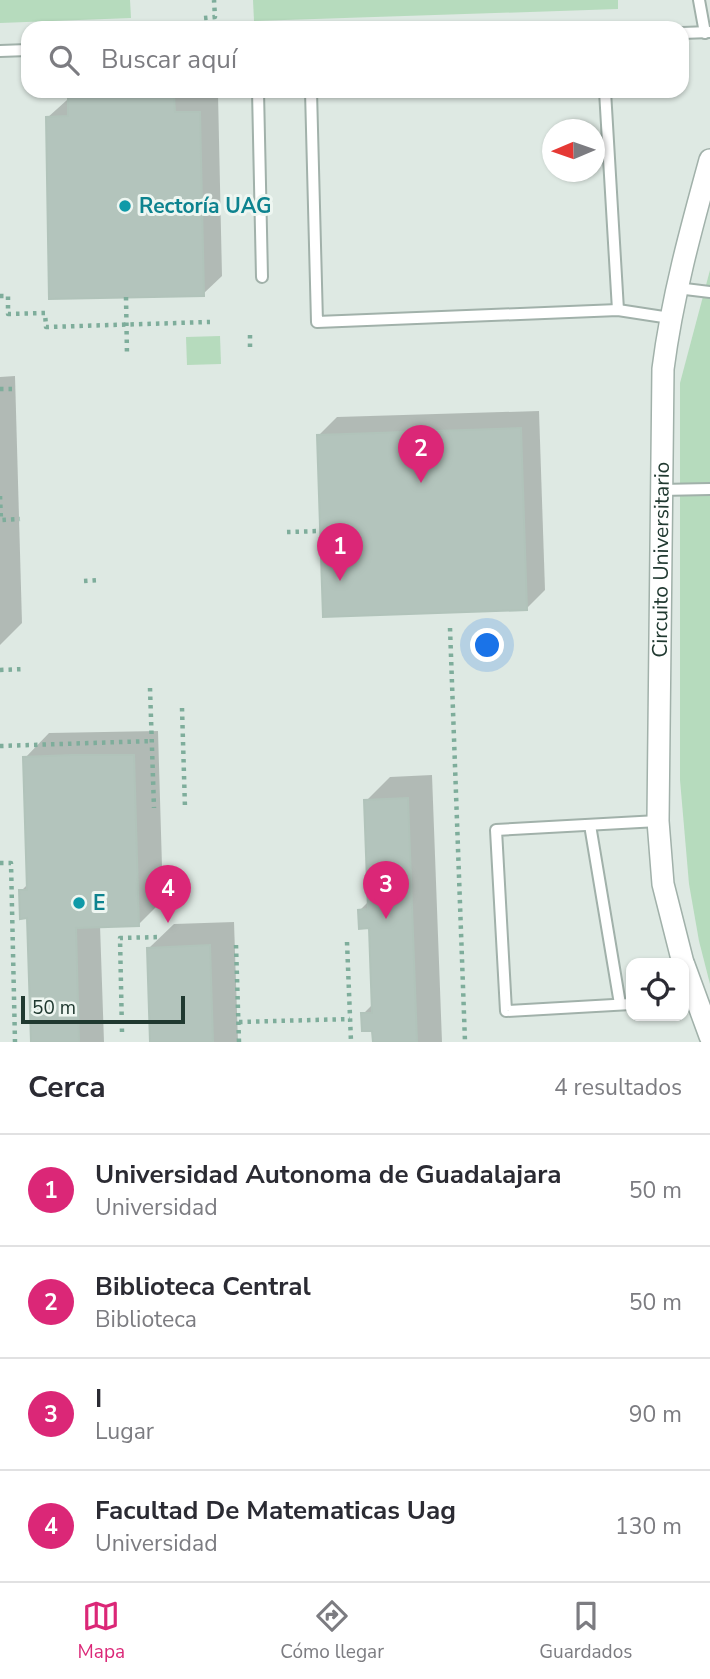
<!DOCTYPE html>
<html lang="es">
<head>
<meta charset="utf-8">
<style>
	body { margin:0; font-family:"Nunito Sans",sans-serif; background:#f7f7f7; color:#2b2b33 }
	.controls { position:absolute; right:21px; bottom:21px; display:grid; overflow:hidden; border-radius:14px; box-shadow:0 2px 5px #0004 }
	.controls button { width:63px; height:63px; display:grid; place-items:center; padding:0; border:0; border-bottom:2px solid #e1e1e2; background:#fff; color:#2b2b33; font:35px sans-serif }
	.compass { position:absolute; left:542px; top:119px; width:63px; height:63px; border-radius:50%; background:#fff; box-shadow:0 2px 5px #0004; rotate:268deg }
	.scale { position:absolute; left:21px; bottom:18px; width:164px; box-sizing:border-box; padding-left:7px; border:4px solid #203930; border-top:0; font-size:19px; line-height:24px; white-space:nowrap; color:#203930; -webkit-text-stroke:5px #eef6f1; paint-order:stroke }
	.you { position:absolute; left:488px; top:646px; width:24px; height:24px; margin:-18px; border:5px solid #fff; border-radius:50%; background:#1a73e8; box-shadow:0 0 0 10px #1a73e833 }
	.badge { display:grid; place-items:center; width:46px; height:46px; border-radius:50%; background:#db2777; color:#fff; font-size:23px; font-weight:700 }
	.pin { position:absolute; translate:-50% -58px; filter:drop-shadow(0 2px 4px #0008) }
	.pin::after { content:''; position:absolute; top:37px; width:24px; height:21px; background:inherit; clip-path:polygon(0 0,100% 0,50% 100%) }
	.list { margin:0; padding:0; list-style:none }
	h2 { display:flex; justify-content:space-between; align-items:center; height:91px; margin:0; padding:0 28px; font-size:30px }
	h2 small { font-size:23px; font-weight:400; color:#7c7c81 }
	.list li { display:grid; grid-template-columns:46px 1fr auto; gap:21px; align-items:center; box-sizing:border-box; height:112px; padding:0 28px; border-top:2px solid #e1e1e2 }
	.list b { display:block; font-size:26px; white-space:nowrap }
	.list p { margin:0; font-size:23px; white-space:nowrap; color:#7c7c81 }
	.list em { font-size:23px; font-style:normal; color:#7c7c81 }
	.icon { flex:none; width:38px; height:38px; fill:none; stroke:currentColor; stroke-width:2; stroke-linecap:round; stroke-linejoin:round }
	.map { position:relative; flex:none; width:710px; height:1042px; overflow:hidden }
	.search { position:absolute; background:#fff; box-shadow:0 2px 5px #0004; left:21px; right:21px; top:21px; height:77px; display:flex; align-items:center; gap:18px; box-sizing:border-box; padding:0 24px; border-radius:21px; color:#7c7c81; font-size:26px }
	.sheet { height:539px; background:#fff }
	nav { display:flex; justify-content:space-around; align-items:center; box-sizing:border-box; height:98px; border-top:2px solid #e1e1e2; background:#fff; font-size:19px; color:#7c7c81 }
	nav a { display:grid; justify-items:center; gap:4px }
	nav .on { color:#db2777 }
	.map>svg:first-child { display:block }
	.green { fill:#b6dbbd }
	.shadow { fill:#0003 }
	.building { fill:#b3c4bc; stroke:#b1c3ba; stroke-width:2 }
	.lines { fill:none; stroke-linecap:round; stroke-linejoin:round }
	.lane-casing { stroke:#a1b1aa; stroke-width:14 }
	.street-casing { stroke:#a1b1aa; stroke-width:24 }
	.path { stroke:#7ead9b; stroke-width:4.5; stroke-dasharray:3.5 5; stroke-linecap:butt }
	.lane { stroke:#fff; stroke-width:10 }
	.street { stroke:#fff; stroke-width:21 }
	.path-bridge { stroke:#7ead9b; stroke-width:4.5; stroke-dasharray:3.5 5; stroke-linecap:butt }
	.culture-dot { fill:#0f9aa8; stroke:#eef6f1; stroke-width:2.5 }
	.labels { text-anchor:middle; dominant-baseline:central; stroke-width:6; stroke-linejoin:round; paint-order:stroke }
	.culture-label { font-size:21px; font-weight:bold; fill:#0d838f; stroke:#eef6f1; text-anchor:start }
	.street-label { font-size:21px; fill:#203930; stroke:#eef6f1 }
</style>
</head>
<body>
<div class="map">
<svg width="710" height="1042" viewBox="0 0 710 1042">
	<rect width="100%" height="100%" fill="#dee9e3"/>
	<g class="green">
		<polygon points="0,0 130,0 131,18 0,23"/>
		<polygon points="253,0 618,0 618,9 254,21"/>
		<polygon points="710,270 710,984 699,941 689,884 680,780 680,383"/>
		<polygon points="220,336 221,364 187,365 186,337"/>
	</g>
	<g class="shadow">
		<polygon points="77,91 192,91 192,95 218,94 222,276 203,294 47,118"/>
		<polygon points="15,376 22,623 0,645 0,377"/>
		<polygon points="539,411 545,590 527,608 319,435 337,417"/>
		<polygon points="158,731 163,900 139,924 100,925 104,1042 32,1042 29,916 21,891 28,884 25,758 49,733"/>
		<polygon points="432,775 442,1042 374,1042 374,1029 363,1014 373,1004 370,926 360,910 369,901 366,801 390,777"/>
		<polygon points="234,922 238,1042 152,1042 149,948 174,924"/>
	</g>
	<g class="building">
		<polygon points="174,95 175,112 200,112 204,296 49,299 46,117 68,116 68,97"/>
		<polygon points="521,428 527,610 323,617 317,435"/>
		<polygon points="71,755 134,755 139,926 76,928 79,1042 31,1042 27,918 20,919 19,890 27,890 23,757"/>
		<polygon points="408,798 417,1042 373,1042 372,1031 362,1031 361,1013 372,1013 369,928 359,929 358,910 368,909 364,800"/>
		<polygon points="210,945 213,1042 150,1042 147,948"/>
	</g>
	<g class="lines">
		<defs>
			<g id="lane">
				<polyline points="699,0 705,33"/>
				<polyline points="682,33 710,32"/>
				<polyline points="0,51 28,50"/>
				<polyline points="258,91 262,277"/>
				<polyline points="311,91 317,322 618,310 670,318"/>
				<polyline points="605,91 618,310"/>
				<polyline points="677,288 710,292"/>
				<polyline points="660,490 710,489"/>
				<polyline points="590,825 620,1004"/>
				<polyline points="631,1004 506,1011 496,830 658,821"/>
			</g>
			<g id="street">
				<path id="s1" d="M683,963L663,884L658,821L663,369C672,298 691,229 710,160"/>
				<polyline points="684,965 710,1036"/>
			</g>
		</defs>
		<use href="#lane" class="lane-casing"/>
		<use href="#street" class="street-casing"/>
		<g class="path">
			<polyline points="204,18 215,17 214,0"/>
			<polyline points="0,296 8,296 8,314 45,313 46,327 210,322"/>
			<polyline points="250,335 250,351"/>
			<polyline points="0,389 16,389"/>
			<polyline points="0,496 1,520 20,519"/>
			<polyline points="287,532 320,531"/>
			<polyline points="84,581 99,580"/>
			<polyline points="450,628 465,1042"/>
			<polyline points="0,670 25,669"/>
			<polyline points="150,688 154,808"/>
			<polyline points="182,708 185,808"/>
			<polyline points="0,746 152,741"/>
			<polyline points="0,863 11,863 15,1042"/>
			<polyline points="347,942 351,1042"/>
			<polyline points="236,945 239,1042"/>
			<polyline points="239,1022 350,1019"/>
			<polyline points="122,1032 120,938 160,937"/>
		</g>
		<use href="#lane" class="lane"/>
		<use href="#street" class="street"/>
		<polyline class="path-bridge" points="126,297 127,355"/>
	</g>
	<g class="culture-dot">
		<circle cx="125" cy="206" r="7"/>
		<circle cx="79" cy="903" r="7"/>
	</g>
	<g class="labels">
		<g class="culture-label">
			<text x="139" y="206">Rectoría UAG</text>
			<text x="93" y="903">E</text>
		</g>
		<g class="street-label">
			<text stroke="none"><textPath href="#s1" startOffset="406">Circuito Universitario</textPath></text>
		</g>
	</g>
</svg>
<div class="controls">
<button><svg class="icon" aria-label="locate" viewBox="0 0 24 24"><circle cx="12" cy="12" r="6"/><path d="M12 2v4M12 18v4M2 12h4M18 12h4"/></svg></button>
</div>
<svg class="compass" viewBox="-18 -18 36 36"><path d="M0-13l5 13h-10z" fill="#e53935"/><path d="M0 13l5-13h-10z" fill="#7c7c81"/></svg>
<div class="scale">50 m</div>
<div class="you"></div>
<div class="pin badge" style="left:340px;top:581px">1</div>
<div class="pin badge" style="left:421px;top:483px">2</div>
<div class="pin badge" style="left:386px;top:919px">3</div>
<div class="pin badge" style="left:168px;top:923px">4</div>
<div class="search"><svg class="icon" aria-label="search" viewBox="0 0 24 24"><circle cx="10" cy="10" r="6"/><path d="M15 15l6 6"/></svg>Buscar aquí</div>
</div>
<section class="sheet">
<h2>Cerca<small>4 resultados</small></h2>
<ul class="list">
<li><span class="badge">1</span><div><b>Universidad Autonoma de Guadalajara</b><p>Universidad</p></div><em>50 m</em></li>
<li><span class="badge">2</span><div><b>Biblioteca Central</b><p>Biblioteca</p></div><em>50 m</em></li>
<li><span class="badge">3</span><div><b>I</b><p>Lugar</p></div><em>90 m</em></li>
<li><span class="badge">4</span><div><b>Facultad De Matematicas Uag</b><p>Universidad</p></div><em>130 m</em></li>
</ul>
</section>
<nav>
<a class="on"><svg class="icon" aria-label="map" viewBox="0 0 24 24"><path d="M3 6l6-2 6 2 6-2v14l-6 2-6-2-6 2zM9 4v14M15 6v14"/></svg>Mapa</a>
<a><svg class="icon" aria-label="directions" viewBox="0 0 24 24"><path d="M12 3l9 9-9 9-9-9zM9 14v-3h6M13 9l2 2-2 2"/></svg>Cómo llegar</a>
<a><svg class="icon" aria-label="saved" viewBox="0 0 24 24"><path d="M7 4h10v16l-5-4-5 4z"/></svg>Guardados</a>
</nav>
</body>
</html>
